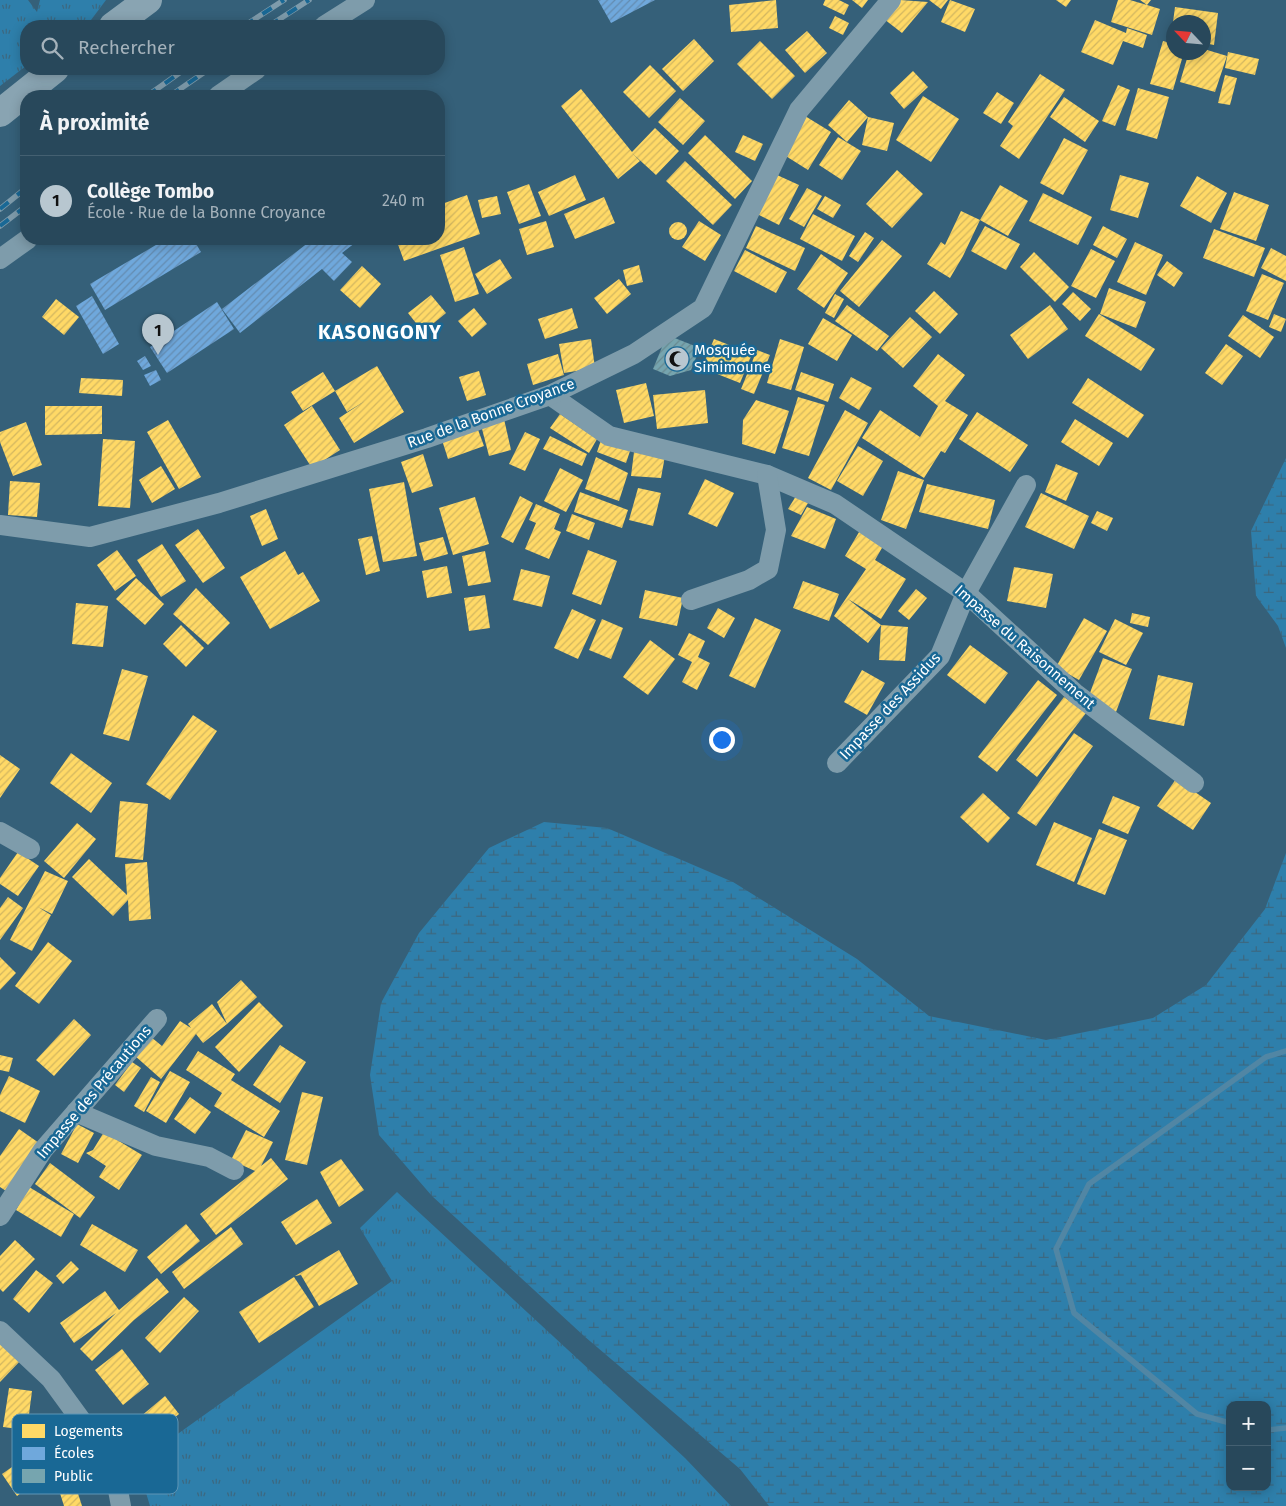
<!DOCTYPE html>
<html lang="fr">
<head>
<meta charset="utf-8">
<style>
	body { margin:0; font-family:"Fira Sans",sans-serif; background:#345264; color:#f1f3f6 }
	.controls { position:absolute; right:15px; bottom:15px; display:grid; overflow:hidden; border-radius:10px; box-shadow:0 2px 12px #0003 }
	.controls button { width:45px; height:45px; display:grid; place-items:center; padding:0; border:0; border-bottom:1px solid #446071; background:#28485b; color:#f1f3f6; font:25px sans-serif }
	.compass { position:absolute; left:1166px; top:15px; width:45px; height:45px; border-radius:50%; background:#28485b; box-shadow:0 2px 12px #0003; rotate:296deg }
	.you { position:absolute; left:721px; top:739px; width:18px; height:18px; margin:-12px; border:4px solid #fff; border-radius:50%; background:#1a73e8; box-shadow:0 0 0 8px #1a73e833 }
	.badge { display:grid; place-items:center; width:32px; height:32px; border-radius:50%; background:#b8c7d0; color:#111; font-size:16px; font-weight:700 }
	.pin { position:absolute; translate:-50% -41px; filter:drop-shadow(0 1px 2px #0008) }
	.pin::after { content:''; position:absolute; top:26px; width:18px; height:15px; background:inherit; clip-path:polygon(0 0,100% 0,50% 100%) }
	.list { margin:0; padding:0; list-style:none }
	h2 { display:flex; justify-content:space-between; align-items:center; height:65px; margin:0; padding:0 20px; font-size:21px }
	h2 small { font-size:16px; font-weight:400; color:#a5b2bb }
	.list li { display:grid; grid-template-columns:32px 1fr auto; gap:15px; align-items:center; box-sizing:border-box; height:90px; padding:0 20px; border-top:1px solid #446071 }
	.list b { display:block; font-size:19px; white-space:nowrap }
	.list p { margin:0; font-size:16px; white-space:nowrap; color:#a5b2bb }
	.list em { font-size:16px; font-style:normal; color:#a5b2bb }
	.icon { flex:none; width:28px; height:28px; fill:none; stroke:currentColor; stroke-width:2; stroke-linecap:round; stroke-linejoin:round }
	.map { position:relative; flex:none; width:1286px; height:1506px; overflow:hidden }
	.search { position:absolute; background:#28485b; box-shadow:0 2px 12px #0003; left:20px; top:20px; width:425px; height:55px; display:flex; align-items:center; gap:12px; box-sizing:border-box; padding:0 18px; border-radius:20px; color:#a5b2bb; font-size:19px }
	.panel { position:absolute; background:#28485b; box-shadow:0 2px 12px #0003; left:20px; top:90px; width:425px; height:155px; border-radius:20px }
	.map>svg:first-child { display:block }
	.grass { fill:url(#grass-tufts) }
	.wetland { fill:url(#wetland-marsh); fill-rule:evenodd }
	.homes { fill:url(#homes-hatch) }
	.schools { fill:url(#schools-hatch) }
	.public { fill:url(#public-hatch) }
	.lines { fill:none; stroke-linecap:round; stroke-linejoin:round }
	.stream { stroke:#5186a4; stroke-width:5.5 }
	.minor { stroke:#7e9cab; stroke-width:20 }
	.primary { stroke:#89a4b2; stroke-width:28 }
	.rail-casing { stroke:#7e9bab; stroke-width:5.5 }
	.rail { stroke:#196895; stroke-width:4; stroke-dasharray:11; stroke-linecap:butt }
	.labels { text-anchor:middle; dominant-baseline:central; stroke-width:5; stroke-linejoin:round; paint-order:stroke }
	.poi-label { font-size:15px; fill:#fff; stroke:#196895; text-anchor:start }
	.street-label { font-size:15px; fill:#fff; stroke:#196895 }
	.district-label { font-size:20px; font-weight:bold; letter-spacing:1px; fill:#fff; stroke:#196895 }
	.key { fill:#196895; stroke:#5e95b5; stroke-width:1 }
	.key-label { font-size:14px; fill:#fff }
</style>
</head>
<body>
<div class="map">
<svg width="1286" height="1506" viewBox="0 0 1286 1506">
	<defs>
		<pattern id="grass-tufts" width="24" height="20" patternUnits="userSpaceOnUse" patternTransform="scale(1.25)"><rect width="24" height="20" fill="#2e7fab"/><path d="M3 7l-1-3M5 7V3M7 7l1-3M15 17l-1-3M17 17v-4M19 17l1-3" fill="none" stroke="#3c6880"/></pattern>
		<pattern id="wetland-marsh" width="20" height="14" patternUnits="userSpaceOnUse" patternTransform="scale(1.25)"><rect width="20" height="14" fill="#2e7fab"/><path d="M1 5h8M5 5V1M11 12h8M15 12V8" fill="none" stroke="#3c6880"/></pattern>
		<pattern id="homes-hatch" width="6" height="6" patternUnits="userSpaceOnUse" patternTransform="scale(1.25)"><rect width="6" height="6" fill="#ffd966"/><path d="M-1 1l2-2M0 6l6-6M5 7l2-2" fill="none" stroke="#d2b660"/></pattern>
		<pattern id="schools-hatch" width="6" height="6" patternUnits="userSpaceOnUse" patternTransform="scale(1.25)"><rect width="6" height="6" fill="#6fa8dc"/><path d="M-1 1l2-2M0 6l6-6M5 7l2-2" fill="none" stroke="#648cb1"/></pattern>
		<pattern id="public-hatch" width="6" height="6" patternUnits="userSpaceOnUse" patternTransform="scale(1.25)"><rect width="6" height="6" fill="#76a5af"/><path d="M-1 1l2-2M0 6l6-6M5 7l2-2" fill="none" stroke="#698a91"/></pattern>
	</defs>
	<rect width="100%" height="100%" fill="#356079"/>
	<g class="grass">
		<polygon points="0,0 28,0 37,12 40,0 106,0 88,24 84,26 26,26 26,66 0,86"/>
		<polygon points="397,1192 685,1458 731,1506 150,1506 137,1463 392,1281 360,1228"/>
	</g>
	<g class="wetland">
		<polygon points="1286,458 1286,648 1278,626 1256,596 1251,531"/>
		<path d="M544,822L607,828L733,882L857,959L929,1016L1046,1040L1153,1018L1206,985L1265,909L1286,853V1506H769L740,1469L584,1336L432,1196L379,1135L370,1075L381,1003L419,933L489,848ZM1230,1405H1267V1487H1230Z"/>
	</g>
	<g class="homes">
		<polygon points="776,0 778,28 731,32 729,5"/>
		<polygon points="825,0 839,0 849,5 844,15 823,5"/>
		<polygon points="852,0 868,0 862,8"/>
		<polygon points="900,0 928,2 902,33 884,19"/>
		<polygon points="929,0 948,0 941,9"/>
		<polygon points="950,0 975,9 965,32 941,22"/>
		<polygon points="1056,0 1071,0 1066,7"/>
		<polygon points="1118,0 1130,0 1147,5 1140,0 1151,0 1147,5 1160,9 1152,35 1111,22"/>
		<polygon points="1175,7 1218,13 1214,45 1204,43 1204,22 1173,22"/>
		<polygon points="835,16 849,23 843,35 829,28"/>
		<polygon points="1095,20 1126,33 1127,28 1147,35 1143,48 1123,41 1113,65 1081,52"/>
		<polygon points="807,31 827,53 805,73 785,50"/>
		<polygon points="694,39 714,61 683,91 662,69"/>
		<polygon points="760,41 795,76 772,99 737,64"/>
		<polygon points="1163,41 1174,44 1174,52 1184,52 1173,90 1150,84"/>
		<polygon points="1204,49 1227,56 1215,92 1180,82 1189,52 1204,52"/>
		<polygon points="1228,52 1259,59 1255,75 1225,68"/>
		<polygon points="650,65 676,91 649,118 623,92"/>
		<polygon points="913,71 928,87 904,109 890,93"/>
		<polygon points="1040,74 1065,90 1019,159 1000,146 1013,126 1008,122"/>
		<polygon points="1225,75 1237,78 1230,105 1218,103"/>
		<polygon points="1118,85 1130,90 1115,126 1102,121"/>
		<polygon points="1138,88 1169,97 1157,139 1126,130"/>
		<polygon points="581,89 632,152 655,128 679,151 656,175 632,153 640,161 618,179 561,106"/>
		<polygon points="997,92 1014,103 1001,124 983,113"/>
		<polygon points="923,96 959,119 931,162 896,140"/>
		<polygon points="1064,97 1099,121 1085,142 1050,117"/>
		<polygon points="680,98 705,121 683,145 658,122"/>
		<polygon points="849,100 868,117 894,123 887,151 862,145 868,117 847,142 828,125"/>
		<polygon points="805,116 831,132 808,170 781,153"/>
		<polygon points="705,135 752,181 735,199 688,153"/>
		<polygon points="743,135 763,144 755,161 735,152"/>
		<polygon points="838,137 861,151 842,180 819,165"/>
		<polygon points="1064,138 1088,150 1063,195 1040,183"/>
		<polygon points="685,161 732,205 713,225 666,181"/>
		<polygon points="897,170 923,194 892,228 866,204"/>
		<polygon points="575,175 586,200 549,216 538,192"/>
		<polygon points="777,175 799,185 779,225 757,214"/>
		<polygon points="1120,175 1149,183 1138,218 1110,210"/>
		<polygon points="1197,176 1227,193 1211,223 1180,206"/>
		<polygon points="529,184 541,216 519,224 507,192"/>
		<polygon points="1000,185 1028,201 1008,236 980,220"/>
		<polygon points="807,188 822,196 804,227 789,219"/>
		<polygon points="1234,192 1269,205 1256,241 1220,229"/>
		<polygon points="1043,193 1092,217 1078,245 1029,221"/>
		<polygon points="467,195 480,234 404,261 396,239 439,239 439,205"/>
		<polygon points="497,196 501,214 482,218 478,200"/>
		<polygon points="825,196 841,205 833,218 817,209"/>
		<polygon points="604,197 615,223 575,239 564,214"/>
		<polygon points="961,211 980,220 963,256 950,278 927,264 941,242 945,245"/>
		<polygon points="813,214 855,236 842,261 800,239"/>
		<polygon points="546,221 554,247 527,255 519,229"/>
		<polygon points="699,221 721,235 705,261 682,247"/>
		<circle cx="678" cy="231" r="9"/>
		<polygon points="756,226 805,248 795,271 746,248"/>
		<polygon points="985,226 1020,244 1006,270 971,251"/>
		<polygon points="1103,226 1127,239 1117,258 1093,245"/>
		<polygon points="1214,229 1265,248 1254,277 1203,258"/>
		<polygon points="865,232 874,238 858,262 849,256"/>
		<polygon points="882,240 902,256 859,307 840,291"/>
		<polygon points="1135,242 1163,255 1146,295 1117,282"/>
		<polygon points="464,247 479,294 455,302 440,255"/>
		<polygon points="1271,248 1286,256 1286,281 1261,268"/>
		<polygon points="1091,249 1115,261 1096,298 1071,286"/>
		<polygon points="745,250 787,272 776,293 734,271"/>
		<polygon points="1034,252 1069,287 1055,302 1020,267"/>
		<polygon points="821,254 848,273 824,308 797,289"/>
		<polygon points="500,259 512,278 487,294 475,274"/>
		<polygon points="1167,261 1183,273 1174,287 1157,275"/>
		<polygon points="639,265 643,282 627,286 623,270"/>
		<polygon points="362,266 381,284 360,308 340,290"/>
		<polygon points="1262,274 1284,283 1268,320 1246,311"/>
		<polygon points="619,279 631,294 607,314 594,298"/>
		<polygon points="1109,288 1146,302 1136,328 1100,314"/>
		<polygon points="934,291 958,314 940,334 915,311"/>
		<polygon points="1073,292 1091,309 1080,321 1062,304"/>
		<polygon points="835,294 844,299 834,318 825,313"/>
		<polygon points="431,295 446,313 423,332 408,313"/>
		<polygon points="56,299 79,317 64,335 42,317"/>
		<polygon points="847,305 889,336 877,351 835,321"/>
		<polygon points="1050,305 1068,329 1028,359 1010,335"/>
		<polygon points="474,308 487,324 472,337 458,321"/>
		<polygon points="572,308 578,328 545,339 538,319"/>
		<polygon points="1099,314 1155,349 1141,371 1085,336"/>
		<polygon points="1274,314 1286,319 1281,332 1269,327"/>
		<polygon points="1243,315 1274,337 1260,358 1228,336"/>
		<polygon points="910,317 932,337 903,368 881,348"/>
		<polygon points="823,318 852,335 837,361 808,344"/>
		<polygon points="591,339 595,368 564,373 559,344"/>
		<polygon points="714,339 752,354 740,383 702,368"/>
		<polygon points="780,339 804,347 791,390 767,383"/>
		<polygon points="1226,344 1243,356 1222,385 1205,373"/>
		<polygon points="757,350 770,355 754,394 741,389"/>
		<polygon points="558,354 564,375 533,385 527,364"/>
		<polygon points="938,354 965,375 945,401 968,415 945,453 941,451 924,478 862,438 880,410 920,437 938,406 913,386"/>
		<polygon points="377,366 404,412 354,443 339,418 365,401 347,412 335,391 303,411 291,392 323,372 335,391"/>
		<polygon points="479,371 486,395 467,401 459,377"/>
		<polygon points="801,372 834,384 828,402 795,390"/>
		<polygon points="851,377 872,388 859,410 839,398"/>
		<polygon points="81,378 123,380 122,396 79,393"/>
		<polygon points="1088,378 1144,415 1128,438 1072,403"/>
		<polygon points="646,383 654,416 624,423 616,390"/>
		<polygon points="705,390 708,423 657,429 653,395"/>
		<polygon points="798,397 825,405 809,456 782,448"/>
		<polygon points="756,400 789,411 775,454 742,444 743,420"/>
		<polygon points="45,406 102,406 102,434 45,435"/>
		<polygon points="312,406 340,450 312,468 284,425"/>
		<polygon points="845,410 868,423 831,490 808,478"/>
		<polygon points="977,412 1028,445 1010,472 959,439"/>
		<polygon points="560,414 597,439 589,453 550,428"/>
		<polygon points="504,419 511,450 489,456 481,425"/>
		<polygon points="1075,419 1113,443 1099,466 1061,442"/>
		<polygon points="168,420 201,477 179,489 147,432"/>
		<polygon points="26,422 42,465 13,476 0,442 0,432"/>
		<polygon points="477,427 484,446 448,459 442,440"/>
		<polygon points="525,432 540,439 525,471 509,464"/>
		<polygon points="550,436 587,454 582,466 543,449"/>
		<polygon points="602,437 631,448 626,463 597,452"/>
		<polygon points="103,439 135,441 130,508 98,506"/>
		<polygon points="858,446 883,461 863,496 837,481"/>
		<polygon points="634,452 665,456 661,478 631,476"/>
		<polygon points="423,454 433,486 412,493 401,462"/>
		<polygon points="596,457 628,473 619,501 585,489"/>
		<polygon points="1056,464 1078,473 1066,501 1045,492"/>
		<polygon points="161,466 175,489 152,503 139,480"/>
		<polygon points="560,468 583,480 566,512 544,501"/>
		<polygon points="898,471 924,480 906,529 881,520"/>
		<polygon points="705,479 734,493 717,527 688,514"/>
		<polygon points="10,481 40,483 37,517 8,515"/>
		<polygon points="404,482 417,556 383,562 369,489"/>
		<polygon points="927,484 995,500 988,529 919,512"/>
		<polygon points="638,488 661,493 653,526 629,520"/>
		<polygon points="580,492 628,510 622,528 574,512"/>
		<polygon points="1041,493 1089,516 1074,549 1025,527"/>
		<polygon points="520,496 533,503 513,543 501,537"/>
		<polygon points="796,496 808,503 801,515 788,509"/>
		<polygon points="475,497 489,544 453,555 439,508"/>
		<polygon points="536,504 560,514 554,529 561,532 549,559 525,549 536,523 529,520"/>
		<polygon points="807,507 836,519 825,549 791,536"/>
		<polygon points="266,509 278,539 262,546 250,516"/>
		<polygon points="1097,511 1113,518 1107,531 1091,523"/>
		<polygon points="572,514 595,523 589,540 566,531"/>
		<polygon points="862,527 886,541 875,560 906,579 881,619 848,599 881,625 868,643 834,616 866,569 845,556"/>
		<polygon points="198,529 225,568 203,583 175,545"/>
		<polygon points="372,536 380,571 366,575 358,539"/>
		<polygon points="443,537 448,554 424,561 419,543"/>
		<polygon points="162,544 186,581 161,597 137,560"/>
		<polygon points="117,550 136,576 115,591 97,565"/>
		<polygon points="588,550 617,561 601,605 572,594"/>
		<polygon points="285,551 298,575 303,572 320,601 270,629 240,577"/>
		<polygon points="485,551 491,582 468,586 462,556"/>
		<polygon points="447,566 452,593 427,598 422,571"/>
		<polygon points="1014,567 1053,574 1046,608 1007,601"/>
		<polygon points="521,569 550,576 542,607 513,600"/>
		<polygon points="136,578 164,604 145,625 116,599"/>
		<polygon points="803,581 839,594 829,621 793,608"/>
		<polygon points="196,588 230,623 208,645 173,614"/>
		<polygon points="916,589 927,598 909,620 898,611"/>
		<polygon points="645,590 683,598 677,626 639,618"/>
		<polygon points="485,595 490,628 469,631 464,598"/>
		<polygon points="76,603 108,606 103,647 72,644"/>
		<polygon points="718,608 735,618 724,638 707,628"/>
		<polygon points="572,609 596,620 578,659 554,648"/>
		<polygon points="1132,613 1150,617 1148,627 1130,623"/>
		<polygon points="755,618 781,630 755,688 729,676"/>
		<polygon points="1084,618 1107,631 1079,680 1056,667"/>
		<polygon points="602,619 623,628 611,659 589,650"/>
		<polygon points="1115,619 1143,633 1126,665 1099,652"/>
		<polygon points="181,625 204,648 186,667 163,644"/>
		<polygon points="881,625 908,627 905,661 879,660"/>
		<polygon points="689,633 705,641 698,657 710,663 697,690 682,682 692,662 678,655"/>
		<polygon points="650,640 675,659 648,695 623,677"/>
		<polygon points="970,645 1008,673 985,704 947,675"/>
		<polygon points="1103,658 1132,669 1116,712 1087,701"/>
		<polygon points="122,669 148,676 129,741 103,734"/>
		<polygon points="862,670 885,683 867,715 844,702"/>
		<polygon points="1158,675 1193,683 1184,726 1149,719"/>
		<polygon points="1038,680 1057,695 997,772 978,757"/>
		<polygon points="1064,697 1086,713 1037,777 1016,760"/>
		<polygon points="193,715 217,731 170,800 146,784"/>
		<polygon points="1074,733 1093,746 1036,826 1017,813"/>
		<polygon points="71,753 112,783 91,813 50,783"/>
		<polygon points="0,755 20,769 0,798"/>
		<polygon points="1176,779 1211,803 1193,830 1157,806"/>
		<polygon points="983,793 1010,818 988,843 960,817"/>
		<polygon points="1113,796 1140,807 1128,834 1102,823"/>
		<polygon points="120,801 148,804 143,860 115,857"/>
		<polygon points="1054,822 1092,838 1074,882 1036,865"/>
		<polygon points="77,823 96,839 64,878 44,861"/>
		<polygon points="1099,829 1127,840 1105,895 1077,884"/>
		<polygon points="18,852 39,866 18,896 0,884 0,878"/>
		<polygon points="89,859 127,895 125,864 147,862 151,919 129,921 128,900 113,916 72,877"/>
		<polygon points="45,871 68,881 52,914 38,907 51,915 32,951 10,940"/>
		<polygon points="8,897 23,908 0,940 0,908"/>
		<polygon points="48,942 72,961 39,1004 15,986"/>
		<polygon points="0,957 16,973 0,990"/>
		<polygon points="241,980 257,997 227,1024 203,1043 196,1034 161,1079 134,1055 151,1037 162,1046 180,1021 191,1028 188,1024 212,1004 227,1024 217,1002"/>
		<polygon points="259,1002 283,1026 239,1072 215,1047"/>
		<polygon points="74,1019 91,1035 54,1076 36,1060"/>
		<polygon points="280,1045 306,1062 280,1103 253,1085"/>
		<polygon points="198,1051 235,1074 231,1080 280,1111 264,1137 214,1106 222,1093 186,1070"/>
		<polygon points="0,1055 13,1058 9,1072 0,1070"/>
		<polygon points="132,1062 141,1068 124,1092 115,1085"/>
		<polygon points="170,1071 190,1082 166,1123 146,1111"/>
		<polygon points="9,1076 40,1091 25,1123 0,1111 0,1095"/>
		<polygon points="151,1077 160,1082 144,1112 134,1106"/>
		<polygon points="302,1092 323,1097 307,1165 285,1160"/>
		<polygon points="190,1097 211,1112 195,1134 174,1119"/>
		<polygon points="77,1124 94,1133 78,1163 61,1154"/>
		<polygon points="19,1129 39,1143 6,1191 0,1187 0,1156"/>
		<polygon points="246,1130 273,1142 261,1166 271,1158 288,1179 216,1235 200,1214 255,1171 231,1160"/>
		<polygon points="104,1132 142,1155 119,1190 99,1177 106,1166 86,1153 93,1150"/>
		<polygon points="341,1159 364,1190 339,1207 320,1172"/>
		<polygon points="50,1163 95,1197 80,1218 35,1184"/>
		<polygon points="29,1187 74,1214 61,1237 16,1210"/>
		<polygon points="317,1199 332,1223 296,1245 281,1222"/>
		<polygon points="92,1224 138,1250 125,1272 80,1245"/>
		<polygon points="186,1224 200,1241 161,1274 147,1257"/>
		<polygon points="231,1227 243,1244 184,1289 172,1272"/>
		<polygon points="15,1240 35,1259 3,1292 0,1289 0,1256"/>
		<polygon points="339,1250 358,1284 319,1306 301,1275 295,1276"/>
		<polygon points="71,1261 79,1269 63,1284 56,1276"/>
		<polygon points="36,1270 53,1283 29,1313 13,1299"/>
		<polygon points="294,1277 314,1307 259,1343 239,1312"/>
		<polygon points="157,1278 169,1292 134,1320 92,1361 80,1349 116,1313 74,1343 60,1323 105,1291 119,1310"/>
		<polygon points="184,1297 199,1311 160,1353 145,1338"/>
		<polygon points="0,1343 21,1360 0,1382"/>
		<polygon points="122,1349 149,1384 123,1405 95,1370"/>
		<polygon points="9,1388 32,1391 27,1430 3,1427"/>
		<polygon points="165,1396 179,1414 136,1449 127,1428"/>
		<polygon points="32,1453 47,1475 17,1496 2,1474"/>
		<polygon points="69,1465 82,1506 64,1506 53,1471"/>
	</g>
	<g class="schools">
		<polygon points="598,0 655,0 611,23"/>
		<polygon points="166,239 193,239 201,252 105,310 90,284"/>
		<polygon points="313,239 360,239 342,253 352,262 334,281 322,269 240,333 222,309"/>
		<polygon points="92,296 119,344 103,354 76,306"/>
		<polygon points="217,302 234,329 167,373 150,347"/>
		<polygon points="145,356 151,366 143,370 137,361"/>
		<polygon points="156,370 161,380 150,386 144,375"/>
	</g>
	<polygon class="public" points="667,335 700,348 691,370 670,376 653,369"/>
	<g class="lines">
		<g class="stream">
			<polyline points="1230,1423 1197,1414 1074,1313 1056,1249 1089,1184 1266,1057 1286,1051"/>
			<polyline points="1267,1430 1286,1428"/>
		</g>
		<g class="minor">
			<polyline points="324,26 365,0"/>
			<polyline points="218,96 257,69"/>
			<polyline points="0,259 28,239"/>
			<polyline points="550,395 609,436 767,475 835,504 966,593 1076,694 1194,783"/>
			<polyline points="0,525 90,537 219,503 427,438 550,395 634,354 703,308 799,110 891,0"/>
			<polyline points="691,600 749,580 768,569 776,530 767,475"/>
			<polyline points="837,763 940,656 966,593 1026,485"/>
			<polyline points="0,832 30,849"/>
			<polyline points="76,1112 156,1146 209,1157 234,1170"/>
			<polyline points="0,1216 43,1150 157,1019"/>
			<polyline points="0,1331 51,1379 113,1464 121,1506"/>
		</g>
		<g class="primary">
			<polyline points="113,26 148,0"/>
			<polyline points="0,113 55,69"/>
		</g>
		<defs>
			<g id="rail">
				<polyline points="244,26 284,0"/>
				<polyline points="269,26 309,0"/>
				<polyline points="147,96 185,69"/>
				<polyline points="170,96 209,69"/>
				<polyline points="0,209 26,188"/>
				<polyline points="0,226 26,206"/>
			</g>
		</defs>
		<use href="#rail" class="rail-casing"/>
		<use href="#rail" class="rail"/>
	</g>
	<defs>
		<symbol id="mosque-disc" viewBox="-11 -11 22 22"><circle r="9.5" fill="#b8c7d0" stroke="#196895"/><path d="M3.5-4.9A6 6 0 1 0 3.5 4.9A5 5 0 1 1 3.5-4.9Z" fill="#111"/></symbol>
	</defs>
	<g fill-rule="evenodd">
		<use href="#mosque-disc" x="663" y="345" width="28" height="28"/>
	</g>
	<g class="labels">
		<g class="poi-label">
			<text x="694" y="350">Mosquée<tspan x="694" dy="17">Simimoune</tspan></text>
		</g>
		<g class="street-label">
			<text transform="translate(491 413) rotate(-20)">Rue de la Bonne Croyance</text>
			<text transform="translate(1025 647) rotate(41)">Impasse du Raisonnement</text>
			<text transform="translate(890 706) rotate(-47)">Impasse des Assidus</text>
			<text transform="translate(94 1092) rotate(-50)">Impasse des Précautions</text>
		</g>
		<g class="district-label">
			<text x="380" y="332">KASONGONY</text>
		</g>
	</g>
	<rect x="12" y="1414" width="166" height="80" rx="8" class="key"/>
	<rect x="22" y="1424" width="23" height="14" fill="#ffd966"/>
	<rect x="22" y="1447" width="23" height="13" fill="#6fa8dc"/>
	<rect x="22" y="1469" width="23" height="14" fill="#76a5af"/>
	<g class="key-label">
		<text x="54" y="1436">Logements</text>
		<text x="54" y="1458">Écoles</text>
		<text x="54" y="1481">Public</text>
	</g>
</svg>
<div class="controls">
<button>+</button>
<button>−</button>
</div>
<svg class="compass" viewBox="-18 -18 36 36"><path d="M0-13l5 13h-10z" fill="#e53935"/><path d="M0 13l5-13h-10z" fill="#a5b2bb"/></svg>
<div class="you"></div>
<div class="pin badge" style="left:158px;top:355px">1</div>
<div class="search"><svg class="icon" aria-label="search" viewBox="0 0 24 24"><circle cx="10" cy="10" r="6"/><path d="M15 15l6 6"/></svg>Rechercher</div>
<section class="panel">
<h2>À proximité<small></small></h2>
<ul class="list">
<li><span class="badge">1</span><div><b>Collège Tombo</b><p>École · Rue de la Bonne Croyance</p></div><em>240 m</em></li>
</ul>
</section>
</div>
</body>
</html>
